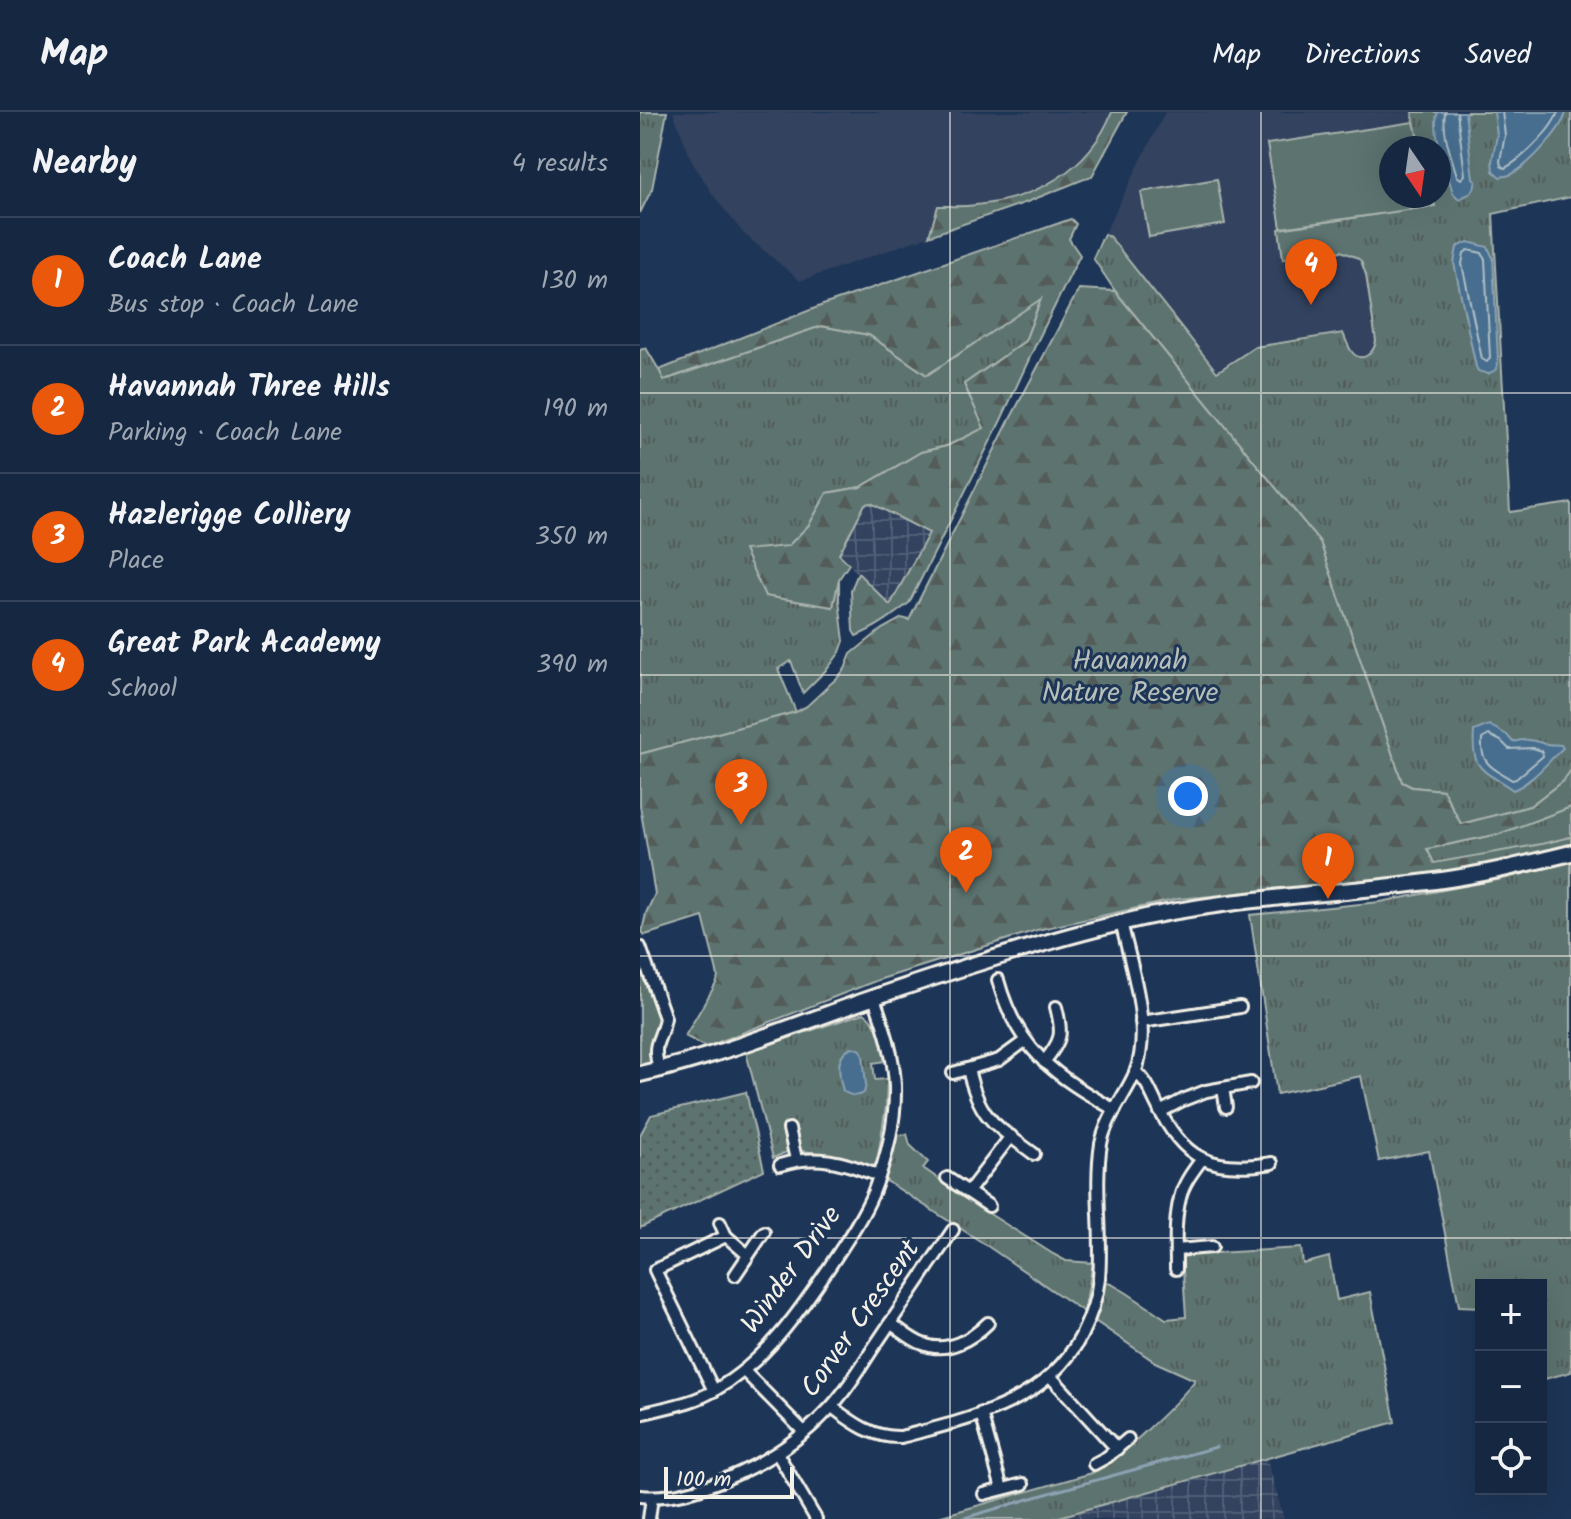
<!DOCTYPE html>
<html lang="en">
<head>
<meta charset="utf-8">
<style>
	body { margin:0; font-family:Kalam,sans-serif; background:#1f3048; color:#f1f3f6 }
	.controls { position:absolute; right:24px; bottom:24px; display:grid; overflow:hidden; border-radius:0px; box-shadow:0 8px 32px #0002 }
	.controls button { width:72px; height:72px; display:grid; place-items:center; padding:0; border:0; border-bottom:2px solid #35445a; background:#162841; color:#f1f3f6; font:40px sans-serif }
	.compass { position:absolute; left:739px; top:24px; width:72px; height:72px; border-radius:50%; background:#162841; box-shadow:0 8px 32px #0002; rotate:167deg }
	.scale { position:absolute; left:24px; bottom:20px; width:130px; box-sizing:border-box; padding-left:8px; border:4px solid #f4f1e8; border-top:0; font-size:22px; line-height:28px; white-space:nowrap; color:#f4f1e8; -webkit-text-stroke:6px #1d3557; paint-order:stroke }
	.you { position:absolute; left:548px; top:684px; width:28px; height:28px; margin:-20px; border:6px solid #fff; border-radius:50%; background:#1a73e8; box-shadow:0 0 0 12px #1a73e833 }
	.badge { display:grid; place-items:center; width:52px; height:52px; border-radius:50%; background:#ea580c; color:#fff; font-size:26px; font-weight:700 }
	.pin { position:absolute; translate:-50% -66px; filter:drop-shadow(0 2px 4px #0008) }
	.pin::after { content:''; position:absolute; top:42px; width:28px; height:24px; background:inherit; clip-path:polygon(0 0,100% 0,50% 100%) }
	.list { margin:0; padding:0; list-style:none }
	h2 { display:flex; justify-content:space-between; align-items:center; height:104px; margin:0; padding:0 32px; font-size:34px }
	h2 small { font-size:26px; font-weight:400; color:#9ea6b1 }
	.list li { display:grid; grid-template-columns:52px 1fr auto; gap:24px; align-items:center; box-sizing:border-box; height:128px; padding:0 32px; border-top:2px solid #35445a }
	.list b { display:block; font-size:30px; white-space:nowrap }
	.list p { margin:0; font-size:26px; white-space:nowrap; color:#9ea6b1 }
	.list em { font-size:26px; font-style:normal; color:#9ea6b1 }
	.icon { flex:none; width:44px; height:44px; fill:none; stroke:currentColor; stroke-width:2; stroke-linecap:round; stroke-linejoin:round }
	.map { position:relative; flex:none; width:931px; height:1407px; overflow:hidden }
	header { display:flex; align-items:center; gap:48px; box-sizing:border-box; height:112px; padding:0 40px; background:#162841; border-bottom:2px solid #35445a }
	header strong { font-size:38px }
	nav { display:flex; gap:44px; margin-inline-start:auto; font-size:28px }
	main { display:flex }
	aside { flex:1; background:#162841 }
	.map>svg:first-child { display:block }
	.built { fill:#32425f }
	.industrial { fill:url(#industrial-grid) }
	.grass { fill:url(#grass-tufts); stroke:#a8b2ac; stroke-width:2 }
	.forest { fill:url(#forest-firs); stroke:#a8b2ac; stroke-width:2 }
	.park { fill:#5c736f; stroke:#a8b2ac; stroke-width:2 }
	.garden { fill:url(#garden-dots); stroke:#a8b2ac; stroke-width:2 }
	.water { fill:#476e8f; stroke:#8ca2b3; stroke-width:2 }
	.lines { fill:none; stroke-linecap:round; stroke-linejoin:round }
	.shore { stroke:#afbdc4; stroke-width:2 }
	.stream { stroke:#8ca2b3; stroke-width:3 }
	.street-casing { stroke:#f4f1e8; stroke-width:16 }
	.secondary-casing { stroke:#f4f1e8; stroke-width:20 }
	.street { stroke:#1d3557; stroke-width:10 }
	.secondary { stroke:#1d3557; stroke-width:14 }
	.grid { fill:none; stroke:#f4f1e8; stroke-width:2; stroke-opacity:0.55 }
	.labels { text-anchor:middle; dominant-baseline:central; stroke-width:6; stroke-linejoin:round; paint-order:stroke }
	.park-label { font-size:28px; fill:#b7bfb8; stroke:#1d3557 }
	.street-label { font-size:28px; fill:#f4f1e8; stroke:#1d3557 }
</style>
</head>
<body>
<header>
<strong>Map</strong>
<nav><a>Map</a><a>Directions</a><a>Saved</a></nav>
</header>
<main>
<aside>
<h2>Nearby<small>4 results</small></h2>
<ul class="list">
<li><span class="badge">1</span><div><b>Coach Lane</b><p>Bus stop · Coach Lane</p></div><em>130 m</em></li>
<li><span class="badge">2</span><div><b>Havannah Three Hills</b><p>Parking · Coach Lane</p></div><em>190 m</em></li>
<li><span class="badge">3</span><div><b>Hazlerigge Colliery</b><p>Place</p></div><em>350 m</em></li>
<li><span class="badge">4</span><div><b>Great Park Academy</b><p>School</p></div><em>390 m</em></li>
</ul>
</aside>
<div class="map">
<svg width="931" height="1407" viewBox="0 0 931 1407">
	<defs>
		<pattern id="industrial-grid" width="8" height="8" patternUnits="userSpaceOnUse" patternTransform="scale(2)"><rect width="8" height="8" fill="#32425f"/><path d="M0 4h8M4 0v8" fill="none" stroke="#505e76"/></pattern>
		<pattern id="grass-tufts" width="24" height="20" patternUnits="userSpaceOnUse" patternTransform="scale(2)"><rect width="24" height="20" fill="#5c736f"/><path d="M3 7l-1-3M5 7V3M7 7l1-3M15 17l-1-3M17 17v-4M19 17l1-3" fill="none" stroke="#525b58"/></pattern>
		<pattern id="forest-firs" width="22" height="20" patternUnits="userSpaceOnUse" patternTransform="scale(2)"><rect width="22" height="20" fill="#5c736f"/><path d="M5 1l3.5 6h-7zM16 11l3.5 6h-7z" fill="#525b58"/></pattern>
		<pattern id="garden-dots" width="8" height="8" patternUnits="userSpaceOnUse" patternTransform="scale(2)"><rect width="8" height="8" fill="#5c736f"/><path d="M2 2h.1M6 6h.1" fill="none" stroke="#525b58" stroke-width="1.8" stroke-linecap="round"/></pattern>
	</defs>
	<rect width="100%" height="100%" fill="#1d3557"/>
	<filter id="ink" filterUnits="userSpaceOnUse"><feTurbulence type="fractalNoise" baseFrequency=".0125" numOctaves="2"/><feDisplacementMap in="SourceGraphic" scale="16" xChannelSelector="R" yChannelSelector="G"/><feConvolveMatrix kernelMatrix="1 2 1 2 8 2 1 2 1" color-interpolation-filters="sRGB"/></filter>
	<g filter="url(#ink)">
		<g class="built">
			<polygon points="33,0 487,0 452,64 387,90 160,169 103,121 73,83 52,50"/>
			<polygon points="525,0 772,0 780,36 751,36 751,84 792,84 836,268 589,275 470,125 464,122"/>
		</g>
		<g class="industrial">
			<polygon points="231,391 289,421 250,493 199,443 225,392"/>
			<polygon points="627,1347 644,1407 412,1407"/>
		</g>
		<g class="grass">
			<polygon points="0,0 27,0 12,77 0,101"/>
			<path d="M772,0H931V85L853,102L870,400L931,391V658L924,668L890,694L821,712L803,678L772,675L762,670L680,430L475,179L453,146L464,122L470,125L577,260L615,235L703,221C705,226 708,235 712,240C722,252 734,241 736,229L726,163L721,149L716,145L701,139L643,147L639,117L794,94L792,84H799V36H780Z"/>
			<polygon points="401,186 385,229 324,272 345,316 307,334 281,340 221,375 187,381 169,413 148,434 199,467 199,488 204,529 200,540 188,556 163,581 151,549 138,557 156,600 0,642 0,238 6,236 25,268 181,214 229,223 287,263"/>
			<polygon points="931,695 931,725 902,732 794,752 787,737 859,722"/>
			<polygon points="931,750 931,1260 901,1268 901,1173 841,1173 841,1195 819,1194 789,1039 739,1049 721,964 637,982 610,803 740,790 862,767"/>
			<path d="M224,901C240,911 241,931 245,949L233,951L235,968L247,967L246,995L237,1050L231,1056L200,1044L162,1039L159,1035L155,1014L142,1017L147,1040L133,1046L106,940Z"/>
			<polygon points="267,1022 270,1033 288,1050 283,1056 345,1099 413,1142 426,1149 453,1151 444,1200 340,1129 245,1068 257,1024"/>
			<path d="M661,1136L663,1152L689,1145L697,1188L730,1180L755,1310L412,1407H291L452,1361C473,1350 490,1334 507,1318C524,1302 541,1287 555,1268L515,1250L455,1209L462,1186L463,1167L487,1181L526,1207L546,1205L542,1143Z"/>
		</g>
		<g class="forest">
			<path d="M472,0H487L452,64L387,90L289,124L298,94C310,94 323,95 336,93C396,87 449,58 472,0Z"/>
			<path d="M431,107L436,112L429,127L440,143L396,232L361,308L269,491C252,504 236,516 216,524L213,519L211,478L218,461L250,493L289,421L231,391L225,392L199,442L209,452L199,467L193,495L125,484L104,438L148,434L169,413L187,381L221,375L281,340L307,334L344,316L324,272L385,229L401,187L287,263L229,223L181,214L24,268L19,258L183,193Z"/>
			<polygon points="439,177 475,179 680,430 762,670 772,675 803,678 821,712 890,694 924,668 931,658 931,695 859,722 787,737 794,751 902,732 931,725 931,734 895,744 799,761 729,770 538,787 397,818 238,868 66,935 45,924 77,870 78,864 63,805 5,823 2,820 6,801 15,782 0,694 0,642 156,600 167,594 199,564 205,557 211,542 242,517 262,506 269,508 368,311"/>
		</g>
		<g class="park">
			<polygon points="774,10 780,36 751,36 751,84 792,84 795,94 641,116 627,32"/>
			<polygon points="577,67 585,112 509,125 501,80"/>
			<path d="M0,850L20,910C16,926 9,934 10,952L0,954Z"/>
		</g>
		<polygon class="garden" points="106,980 124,1058 0,1116 0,1023 11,1003"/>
		<g class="water">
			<path d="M798,0H825L833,66L836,69L834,77L829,82L819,87L813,81C808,62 790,17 798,0Z"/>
			<path d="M854,0H926C923,17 888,54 872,62C869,64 864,64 860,65L853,59L852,49L857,23Z"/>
			<polygon points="828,130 848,135 853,146 858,249 857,257 848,262 838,259 836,255 814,151 817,135"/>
			<path d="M849,613L867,623L873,630C890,625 891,629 907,632C911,633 916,632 921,633L923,636C907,650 893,670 873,678C843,657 831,660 834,619Z"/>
			<path d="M212,935L221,938L223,943L226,973L224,981C217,985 210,984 203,979C199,963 194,942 212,935Z"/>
		</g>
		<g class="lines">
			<g class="shore">
				<path d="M805,0C802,21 811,43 817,64L821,67L825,63L817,0"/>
				<path d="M862,0L865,23L860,49L861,54L865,56C881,48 912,18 918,0"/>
				<polygon points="828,138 842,141 845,147 850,246 847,250 842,247 822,152 824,141"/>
				<path d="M849,623L861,629L869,637L893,636L902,639L903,644L876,667L872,668C853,656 840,653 842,627Z"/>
			</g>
			<polyline class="stream" points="321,1407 406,1382 576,1335"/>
			<defs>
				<g id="street">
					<path d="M0,835L25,906C21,931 11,928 19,957"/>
					<path d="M358,868C377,938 415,964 475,998"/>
					<polyline points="501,910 600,895"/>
					<path d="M404,950C422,928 423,922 416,895"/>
					<path d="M328,957C340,1008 354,1012 394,1042"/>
					<path d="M495,960C506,967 510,979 516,991C542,1047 571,1061 632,1051"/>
					<polyline points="313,961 359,948 385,929"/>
					<polyline points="583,976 586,995"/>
					<polyline points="520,1000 543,988 566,979 611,971"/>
					<polyline points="149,1017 156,1047"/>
					<path d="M140,1053C176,1041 204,1050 239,1064"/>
					<polyline points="307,1066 349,1094"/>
					<polyline points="328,1080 371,1024"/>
					<polyline points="80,1111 86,1124 108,1143"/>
					<polyline points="536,1138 572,1135"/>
					<path d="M536,1157C536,1134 534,1109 540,1086C543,1072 553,1059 562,1047"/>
					<polyline points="95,1163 124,1120"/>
					<path d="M250,1211C261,1218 271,1228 283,1232C307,1242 332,1227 348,1211"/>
					<polyline points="104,1259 164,1320"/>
					<polyline points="411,1265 477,1337"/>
					<polyline points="74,1279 15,1158 86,1124"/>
					<path d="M192,1295C213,1311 233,1326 261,1325C329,1307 406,1292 441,1224C450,1206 457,1187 459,1166C463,1122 454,1076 461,1032C466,1006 485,984 495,961C513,917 491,854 481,810"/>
					<polyline points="341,1301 362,1377"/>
					<path d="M0,1302C26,1295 52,1292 75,1278C125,1250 159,1200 190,1154C205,1131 222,1107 233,1081C246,1048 256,1009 255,974C254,943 244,914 234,886"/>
					<polyline points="137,1341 176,1407"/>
					<polyline points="454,1352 467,1345 488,1327"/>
					<polyline points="344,1382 383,1372"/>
					<path d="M0,1384C32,1387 59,1378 88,1366C126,1350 160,1328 188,1298C208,1278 222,1252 238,1229C263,1192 288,1155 313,1118"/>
					<polyline points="9,1407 12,1385"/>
				</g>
				<path id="secondary" d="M0,962C81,944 157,912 235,885C317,857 400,830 484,810C586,785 691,783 795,769C841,763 886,752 931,741"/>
			</defs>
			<use href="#street" class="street-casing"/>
			<use href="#secondary" class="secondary-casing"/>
			<use href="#street" class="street"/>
			<use href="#secondary" class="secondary"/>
		</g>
	</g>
	<path class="grid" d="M310,0V1407M621,0V1407M0,281H931M0,563H931M0,844H931M0,1126H931"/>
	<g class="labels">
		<g class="park-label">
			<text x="490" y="549">Havannah<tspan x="490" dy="32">Nature Reserve</tspan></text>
		</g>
		<g class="street-label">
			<text transform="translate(152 1158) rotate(-54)">Winder Drive</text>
			<text transform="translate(221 1207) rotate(-55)">Corver Crescent</text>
		</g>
	</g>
</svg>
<div class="controls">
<button>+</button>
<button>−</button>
<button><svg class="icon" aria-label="locate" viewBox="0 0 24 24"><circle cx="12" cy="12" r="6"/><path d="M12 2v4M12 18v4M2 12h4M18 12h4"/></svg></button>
</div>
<svg class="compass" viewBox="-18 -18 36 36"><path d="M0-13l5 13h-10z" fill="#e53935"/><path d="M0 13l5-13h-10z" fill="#9ea6b1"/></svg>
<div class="scale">100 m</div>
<div class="you"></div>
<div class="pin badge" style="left:688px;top:787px">1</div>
<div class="pin badge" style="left:326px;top:781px">2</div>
<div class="pin badge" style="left:101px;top:713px">3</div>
<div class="pin badge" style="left:671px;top:193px">4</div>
</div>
</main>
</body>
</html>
